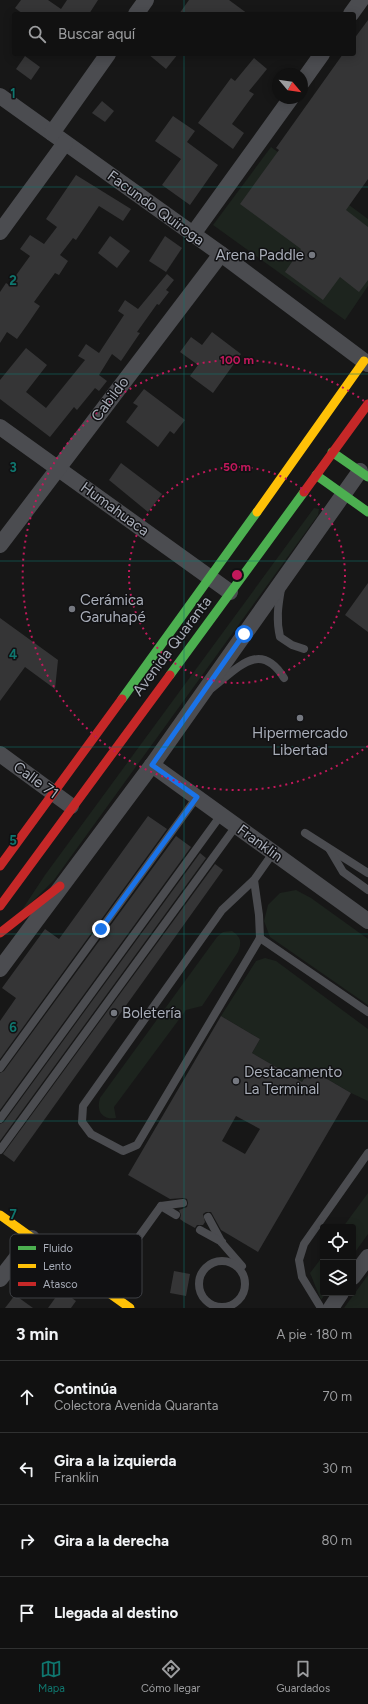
<!DOCTYPE html>
<html lang="es">
<head>
<meta charset="utf-8">
<style>
	body { margin:0; font-family:Figtree,sans-serif; background:#1a1a1a; color:#f1f3f6 }
	.controls { position:absolute; right:12px; bottom:12px; display:grid; overflow:hidden; border-radius:4px; box-shadow:0 2px 10px #0003 }
	.controls button { width:36px; height:36px; display:grid; place-items:center; padding:0; border:0; border-bottom:1px solid #303131; background:#111; color:#f1f3f6; font:20px sans-serif }
	.compass { position:absolute; left:272px; top:68px; width:36px; height:36px; border-radius:50%; background:#111; box-shadow:0 2px 10px #0003; rotate:119deg }
	.stop { position:absolute; width:12px; height:12px; margin:-9px; border:3px solid #1a73e8; border-radius:50%; background:#fff }
	.stop.end { background:#1a73e8; border-color:#fff; box-shadow:0 1px 4px #0008 }
	.list { margin:0; padding:0; list-style:none }
	h2 { display:flex; justify-content:space-between; align-items:center; height:52px; margin:0; padding:0 16px; font-size:17px }
	h2 small { font-size:13px; font-weight:400; color:#9c9d9f }
	.list li { display:grid; grid-template-columns:26px 1fr auto; gap:12px; align-items:center; box-sizing:border-box; height:72px; padding:0 16px; border-top:1px solid #303131 }
	.list b { display:block; font-size:15px; white-space:nowrap }
	.list p { margin:0; font-size:13px; white-space:nowrap; color:#9c9d9f }
	.list em { font-size:13px; font-style:normal; color:#9c9d9f }
	.icon { flex:none; width:22px; height:22px; fill:none; stroke:currentColor; stroke-width:2; stroke-linecap:round; stroke-linejoin:round }
	.map { position:relative; flex:none; width:368px; height:1308px; overflow:hidden }
	.search { position:absolute; background:#111; box-shadow:0 2px 10px #0003; left:12px; right:12px; top:12px; height:44px; display:flex; align-items:center; gap:10px; box-sizing:border-box; padding:0 14px; border-radius:4px; color:#9c9d9f; font-size:15px }
	.sheet { height:340px; background:#111 }
	nav { display:flex; justify-content:space-around; align-items:center; box-sizing:border-box; height:56px; border-top:1px solid #303131; background:#111; font-size:11px; color:#9c9d9f }
	nav a { display:grid; justify-items:center; gap:2px }
	nav .on { color:#0f766e }
	.map>svg:first-child { display:block }
	.green { fill:#1d241e }
	.building { fill:#353536; fill-rule:evenodd }
	.lines { fill:none; stroke-linecap:round; stroke-linejoin:round }
	.lane { stroke:#4b4c50; stroke-width:8 }
	.street { stroke:#4b4c50; stroke-width:16 }
	.fast { stroke:#4caf50; stroke-width:9 }
	.slow { stroke:#ffc107; stroke-width:9 }
	.jam { stroke:#c62828; stroke-width:9 }
	.route { stroke:#1a73e8; stroke-width:5 }
	.grid { fill:none; stroke:#0f766e; stroke-width:1; stroke-opacity:0.55 }
	.ring { fill:none; stroke:#c2185b; stroke-width:2; stroke-dasharray:2 4 }
	.poi-dot { fill:#757880; stroke:#111113; stroke-width:1.5 }
	.labels { text-anchor:middle; dominant-baseline:central; stroke-width:3; stroke-linejoin:round; paint-order:stroke }
	.street-label { font-size:15px; fill:#a8adb8; stroke:#111113 }
	.poi-label { font-size:15px; fill:#a8adb8; stroke:#111113; text-anchor:start }
	.key { fill:#111113; stroke:#3e4045; stroke-width:1 }
	.key-label { font-size:11px; fill:#a8adb8 }
	.grid-label { font-size:13px; text-anchor:middle; font-weight:bold; fill:#0f766e; stroke:#111113; stroke-width:3; stroke-linejoin:round; paint-order:stroke }
	.centre { fill:#c2185b; stroke:#111113; stroke-width:2 }
	.ring-label { font-size:12px; text-anchor:middle; font-weight:bold; fill:#c2185b; stroke:#111113; stroke-width:3; stroke-linejoin:round; paint-order:stroke }
</style>
</head>
<body>
<div class="map">
<svg width="368" height="1308" viewBox="0 0 368 1308">
	<rect width="100%" height="100%" fill="#171717"/>
	<g class="green">
		<polygon points="271,147 368,219 368,286 345,320 213,225"/>
		<polygon points="314,508 319,509 318,515 54,880 18,916 45,875"/>
		<polygon points="296,890 311,898 368,939 368,1005 270,937 264,921 268,905 280,893"/>
		<path d="M232,931C241,937 242,942 238,952L202,1006L186,1010L114,1107L116,1118C102,1120 96,1111 100,1098L217,937L223,932Z"/>
		<polygon points="265,958 276,961 368,1029 368,1101 351,1093 310,1069 302,1082 252,1053 260,1039 221,1016 256,961"/>
		<polygon points="368,1193 368,1234 353,1255 353,1227 343,1227"/>
		<polygon points="323,1256 323,1293 326,1293 321,1300 310,1273"/>
		<polygon points="368,1275 368,1308 344,1308"/>
	</g>
	<g class="building">
		<polygon points="21,0 48,0 61,9 67,0 98,0 89,14 23,14 15,8"/>
		<polygon points="189,0 229,0 248,14 179,14"/>
		<polygon points="368,20 368,179 346,210 368,227 368,280 359,292 340,277 323,300 285,272 301,249 240,204 279,150 276,148 343,54 354,54 354,39"/>
		<polygon points="148,54 178,54 166,69"/>
		<polygon points="25,56 40,67 31,80 16,69"/>
		<polygon points="254,58 267,69 249,91 254,94 232,124 244,133 233,149 198,123 231,78 235,81"/>
		<polygon points="102,101 114,111 105,122 92,113"/>
		<polygon points="173,116 195,131 187,142 218,165 190,205 162,185 181,159 155,141"/>
		<polygon points="76,175 131,209 123,221 99,206 76,240 73,238 60,255 68,261 59,275 55,273 34,302 40,306 27,325 17,339 7,332 0,343 0,292 6,283 9,285 30,256 20,249 30,235 44,244 57,227 46,219"/>
		<polygon points="110,236 130,251 117,268 98,253"/>
		<polygon points="165,236 182,248 166,272 149,261"/>
		<polygon points="167,274 174,280 166,290 169,292 159,305 157,304 137,332 140,333 121,361 112,354 99,375 107,381 99,391 95,388 77,410 74,407 50,437 0,399 0,380 26,348 47,365 26,392 46,408 85,360 78,356 86,344 99,353 124,315 118,311 125,300 138,309"/>
		<polygon points="212,332 241,354 213,393 190,376 198,365 180,352 191,337 202,345"/>
		<polygon points="144,389 185,420 174,434 170,431 158,447 126,422 138,406 133,403"/>
		<polygon points="121,463 162,494 148,512 109,480"/>
		<polygon points="368,583 368,632 345,615"/>
		<polygon points="0,618 58,660 55,689 25,667 0,701"/>
		<polygon points="148,816 167,829 0,1059 0,1021 16,998 2,988 45,929 59,939"/>
		<polygon points="176,836 191,847 0,1110 0,1073 4,1071"/>
		<polygon points="200,853 206,858 0,1141 0,1124 4,1122"/>
		<polygon points="215,864 223,870 14,1162 3,1154"/>
		<path d="M221,1016L260,1039L252,1053L302,1082L310,1069L351,1093L258,1252L221,1230L211,1212H206L203,1214L205,1222L203,1225H197L195,1228L184,1222L180,1219L181,1215L179,1210L187,1207L188,1203L187,1199L183,1198L170,1199L128,1175ZM236,1116L260,1129L245,1154L222,1141Z"/>
		<polygon points="174,1271 190,1274 186,1296 170,1293"/>
		<polygon points="61,1290 76,1301 71,1308 48,1308"/>
		<polygon points="15,1295 33,1308 5,1308"/>
	</g>
	<g class="lines">
		<g class="lane">
			<path d="M281,589C278,606 276,620 280,637L292,645L304,649"/>
			<path d="M212,688C237,669 260,639 284,678"/>
			<polyline points="305,833 368,873"/>
			<polyline points="330,850 343,872 368,890"/>
			<polyline points="254,880 259,915 260,938 137,1145 123,1151 91,1134 82,1122 83,1106 222,910 254,880 273,853"/>
			<polyline points="260,938 368,1012"/>
			<polyline points="0,1068 197,797"/>
			<polyline points="0,1119 221,815"/>
			<polyline points="0,1150 236,826"/>
			<polyline points="161,1206 176,1215"/>
			<polyline points="208,1217 222,1243 242,1266"/>
			<polyline points="200,1230 222,1242"/>
			<circle cx="222" cy="1284" r="23"/>
			<polyline points="102,1288 161,1206 183,1203"/>
			<polyline points="321,1308 302,1277 299,1260 304,1244 368,1153"/>
		</g>
		<g class="street">
			<polyline points="136,14 146,0"/>
			<polyline points="351,14 361,0"/>
			<polyline points="302,82 322,54"/>
			<polyline points="0,96 221,254 368,364"/>
			<polyline points="52,133 108,54"/>
			<polyline points="0,232 65,143"/>
			<polyline points="193,234 291,98"/>
			<polyline points="0,427 230,592"/>
			<polyline points="0,545 221,254"/>
			<polyline points="0,754 71,806"/>
			<polyline points="152,765 368,921"/>
			<polyline points="0,969 152,765 360,471"/>
			<polyline points="353,1277 368,1257"/>
			<polyline points="0,1279 32,1238"/>
			<polyline points="331,1308 341,1293"/>
		</g>
		<g class="fast">
			<polyline points="332,452 368,477"/>
			<polyline points="316,475 368,512"/>
			<polyline points="170,675 304,492"/>
			<polyline points="122,699 257,512"/>
		</g>
		<g class="slow">
			<polyline points="257,512 364,361"/>
			<polyline points="0,1215 130,1308"/>
		</g>
		<g class="jam">
			<polyline points="304,492 368,404"/>
			<polyline points="0,866 122,699"/>
			<polyline points="0,906 170,675"/>
			<polyline points="0,933 60,886"/>
		</g>
	</g>
	<g class="lines">
		<polyline class="route" points="101,929 197,797 152,765 244,634"/>
	</g>
	<path class="grid" d="M184,0V14M184,54V1308M0,187H368M0,374H368M0,561H368M0,747H368M0,934H368M0,1121H368"/>
	<g class="ring">
		<circle cx="237" cy="575" r="108"/>
		<path d="M368 746A215 215 0 1 1 368 404"/>
	</g>
	<g class="poi-dot">
		<circle cx="312" cy="255" r="4"/>
		<circle cx="72" cy="609" r="4"/>
		<circle cx="300" cy="718" r="4"/>
		<circle cx="114" cy="1013" r="4"/>
		<circle cx="236" cy="1081" r="4"/>
	</g>
	<g class="labels">
		<g class="street-label">
			<text transform="translate(156 208) rotate(36)">Facundo Quiroga</text>
			<text transform="translate(110 399) rotate(-53)">Cabildo</text>
			<text transform="translate(115 509) rotate(36)">Humahuaca</text>
			<text transform="translate(172 646) rotate(-53)">Avenida Quaranta</text>
			<text transform="translate(36 780) rotate(36)">Calle 71</text>
			<text transform="translate(260 843) rotate(36)">Franklin</text>
		</g>
		<g class="poi-label">
			<text x="304" y="255" text-anchor="end">Arena Paddle</text>
			<text x="80" y="600">Cerámica<tspan x="80" dy="17">Garuhapé</tspan></text>
			<text x="300" y="733" text-anchor="middle">Hipermercado<tspan x="300" dy="17">Libertad</tspan></text>
			<text x="122" y="1013">Boletería</text>
			<text x="244" y="1072">Destacamento<tspan x="244" dy="17">La Terminal</tspan></text>
		</g>
	</g>
	<rect x="10" y="1234" width="132" height="64" rx="6" class="key"/>
	<rect x="18" y="1246" width="18" height="4" fill="#4caf50"/>
	<rect x="18" y="1264" width="18" height="4" fill="#ffc107"/>
	<rect x="18" y="1282" width="18" height="4" fill="#c62828"/>
	<g class="key-label">
		<text x="43" y="1252">Fluido</text>
		<text x="43" y="1270">Lento</text>
		<text x="43" y="1288">Atasco</text>
	</g>
	<g class="grid-label">
		<text x="13" y="98">1</text>
		<text x="13" y="285">2</text>
		<text x="13" y="472">3</text>
		<text x="13" y="659">4</text>
		<text x="13" y="845">5</text>
		<text x="13" y="1032">6</text>
		<text x="13" y="1219">7</text>
	</g>
	<circle cx="237" cy="575" r="6" class="centre"/>
	<g class="ring-label">
		<text x="237" y="364">100 m</text>
		<text x="237" y="471">50 m</text>
	</g>
</svg>
<div class="controls">
<button><svg class="icon" aria-label="locate" viewBox="0 0 24 24"><circle cx="12" cy="12" r="6"/><path d="M12 2v4M12 18v4M2 12h4M18 12h4"/></svg></button>
<button><svg class="icon" aria-label="layers" viewBox="0 0 24 24"><path d="M12 4l9 5-9 5-9-5zM3 14l9 5 9-5"/></svg></button>
</div>
<svg class="compass" viewBox="-18 -18 36 36"><path d="M0-13l5 13h-10z" fill="#e53935"/><path d="M0 13l5-13h-10z" fill="#9c9d9f"/></svg>
<div class="stop" style="left:244px;top:634px"></div>
<div class="stop end" style="left:101px;top:929px"></div>
<div class="search"><svg class="icon" aria-label="search" viewBox="0 0 24 24"><circle cx="10" cy="10" r="6"/><path d="M15 15l6 6"/></svg>Buscar aquí</div>
</div>
<section class="sheet">
<h2>3 min<small>A pie · 180 m</small></h2>
<ul class="list">
<li><svg class="icon" aria-label="ahead" viewBox="0 0 24 24"><path d="M12 20V5M6 11l6-6 6 6"/></svg><div><b>Continúa</b><p>Colectora Avenida Quaranta</p></div><em>70 m</em></li>
<li><svg class="icon" aria-label="left" viewBox="0 0 24 24"><path d="M17 20v-9H6M10 6l-5 5 5 5"/></svg><div><b>Gira a la izquierda</b><p>Franklin</p></div><em>30 m</em></li>
<li><svg class="icon" aria-label="right" viewBox="0 0 24 24"><path d="M7 20v-9h11M14 6l5 5-5 5"/></svg><div><b>Gira a la derecha</b></div><em>80 m</em></li>
<li><svg class="icon" aria-label="arrive" viewBox="0 0 24 24"><path d="M6 21V4h12l-3 4 3 4H6"/></svg><div><b>Llegada al destino</b></div></li>
</ul>
</section>
<nav>
<a class="on"><svg class="icon" aria-label="map" viewBox="0 0 24 24"><path d="M3 6l6-2 6 2 6-2v14l-6 2-6-2-6 2zM9 4v14M15 6v14"/></svg>Mapa</a>
<a><svg class="icon" aria-label="directions" viewBox="0 0 24 24"><path d="M12 3l9 9-9 9-9-9zM9 14v-3h6M13 9l2 2-2 2"/></svg>Cómo llegar</a>
<a><svg class="icon" aria-label="saved" viewBox="0 0 24 24"><path d="M7 4h10v16l-5-4-5 4z"/></svg>Guardados</a>
</nav>
</body>
</html>
